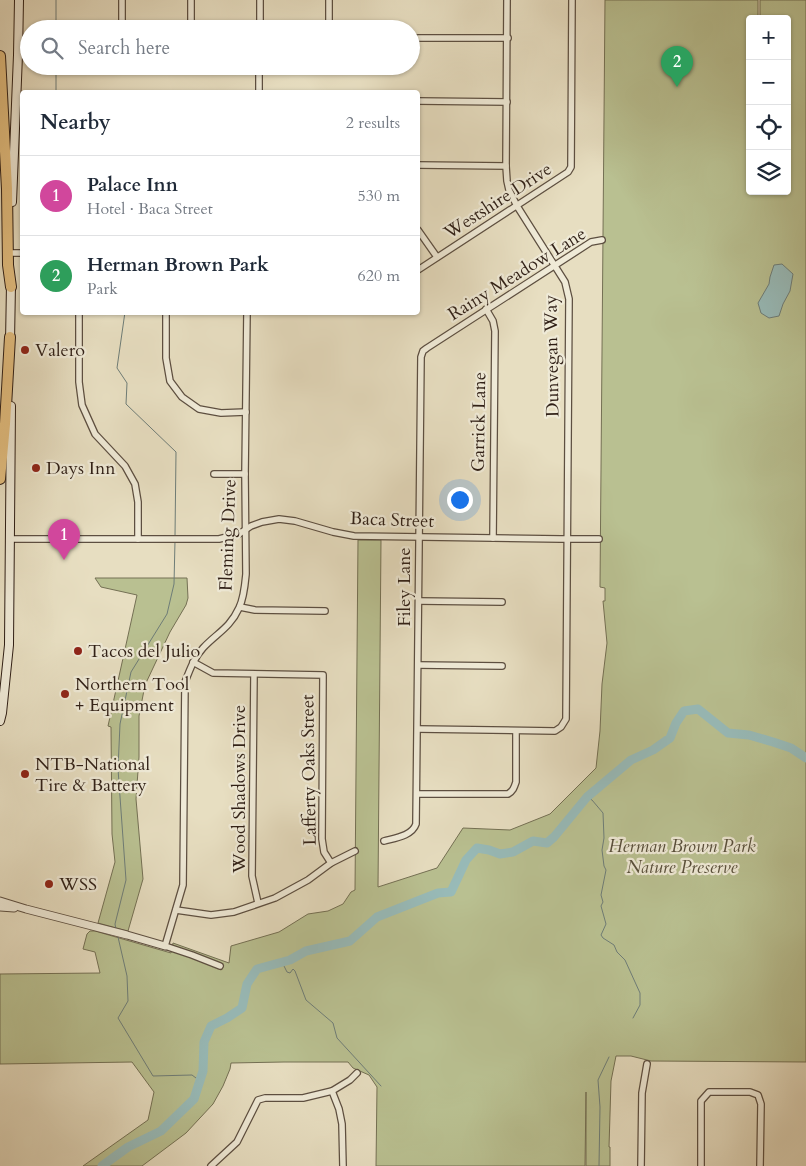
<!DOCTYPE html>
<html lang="en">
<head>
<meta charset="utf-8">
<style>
	body { margin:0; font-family:Cardo,serif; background:#f2f2f3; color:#1f2937 }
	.controls { position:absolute; right:15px; top:15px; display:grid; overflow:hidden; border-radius:5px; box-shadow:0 1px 4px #0004 }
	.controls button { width:45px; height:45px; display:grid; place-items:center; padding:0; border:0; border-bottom:1px solid #e0e1e3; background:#fff; color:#1f2937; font:25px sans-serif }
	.you { position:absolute; left:459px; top:499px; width:18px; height:18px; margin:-12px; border:4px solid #fff; border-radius:50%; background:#1a73e8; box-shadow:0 0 0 8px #1a73e833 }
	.badge { display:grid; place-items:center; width:32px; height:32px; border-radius:50%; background:#8f2418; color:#fff; font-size:16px; font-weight:700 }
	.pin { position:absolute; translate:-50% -41px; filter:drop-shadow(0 1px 2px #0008) }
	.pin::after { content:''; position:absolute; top:26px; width:18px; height:15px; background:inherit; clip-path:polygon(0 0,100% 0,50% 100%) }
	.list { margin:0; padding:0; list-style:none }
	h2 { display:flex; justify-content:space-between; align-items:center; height:65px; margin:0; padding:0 20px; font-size:21px }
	h2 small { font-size:16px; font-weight:400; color:#747a83 }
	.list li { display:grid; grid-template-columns:32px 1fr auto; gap:15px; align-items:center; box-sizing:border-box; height:80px; padding:0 20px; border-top:1px solid #e0e1e3 }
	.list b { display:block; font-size:19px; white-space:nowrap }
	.list p { margin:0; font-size:16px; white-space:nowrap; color:#747a83 }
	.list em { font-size:16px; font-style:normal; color:#747a83 }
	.icon { flex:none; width:28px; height:28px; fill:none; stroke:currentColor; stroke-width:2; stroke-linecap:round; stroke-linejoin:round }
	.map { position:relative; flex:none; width:806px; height:1166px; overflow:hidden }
	.search { position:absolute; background:#fff; box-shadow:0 1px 4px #0004; left:20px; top:20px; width:400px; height:55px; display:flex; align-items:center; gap:12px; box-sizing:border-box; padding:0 18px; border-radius:28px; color:#747a83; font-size:19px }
	.panel { position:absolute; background:#fff; box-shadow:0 1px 4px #0004; left:20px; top:90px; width:400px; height:225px; border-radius:5px }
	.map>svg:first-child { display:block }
	.green { fill:#b9c091; stroke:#747054 }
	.water { fill:#98bbb9; stroke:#6e7d78 }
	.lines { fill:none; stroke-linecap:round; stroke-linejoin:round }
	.stream { stroke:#6e7d78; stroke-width:1 }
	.river { stroke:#98bbb9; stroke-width:9 }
	.minor-casing { stroke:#5d4f41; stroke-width:8 }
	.tertiary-casing { stroke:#5d4f41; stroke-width:9 }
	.secondary-casing { stroke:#2f1f16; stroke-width:10 }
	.motorway-casing { stroke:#2f1f16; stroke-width:12 }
	.minor { stroke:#efead7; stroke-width:5.5 }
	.tertiary { stroke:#efead7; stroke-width:7 }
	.secondary { stroke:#efead7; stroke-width:8 }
	.motorway { stroke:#e4bf80; stroke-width:10 }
	.poi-dot { fill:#8f2418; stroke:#efead7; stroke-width:2 }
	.labels { text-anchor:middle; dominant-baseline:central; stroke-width:4.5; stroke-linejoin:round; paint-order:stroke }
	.street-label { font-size:18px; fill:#2f1f16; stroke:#efead7 }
	.poi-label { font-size:18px; fill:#2f1f16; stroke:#efead7; text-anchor:start }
	.park-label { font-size:18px; font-style:italic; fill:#584f3b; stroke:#efead7 }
</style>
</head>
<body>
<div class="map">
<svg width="806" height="1166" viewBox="0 0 806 1166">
	<rect width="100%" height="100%" fill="#e7dec1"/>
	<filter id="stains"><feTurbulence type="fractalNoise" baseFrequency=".004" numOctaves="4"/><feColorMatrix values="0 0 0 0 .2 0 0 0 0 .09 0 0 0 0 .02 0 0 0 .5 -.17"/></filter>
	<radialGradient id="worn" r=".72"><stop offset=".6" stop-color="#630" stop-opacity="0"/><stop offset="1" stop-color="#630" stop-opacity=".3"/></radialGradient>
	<g class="green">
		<polygon points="605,0 758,0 758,19 750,19 750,191 787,191 787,19 760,19 760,0 806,0 806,1062 651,1061 631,1056 616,1056 611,1081 609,1147 610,1147 610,1166 586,1166 586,1092 585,1166 376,1166 377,1087 369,1075 353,1068 348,1062 284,1062 231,1063 230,1069 223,1086 213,1104 186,1133 142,1166 83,1166 148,1120 154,1092 132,1062 0,1064 0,974 100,973 95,952 83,949 87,934 90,931 95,931 171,953 173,943 229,963 231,946 279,932 308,914 328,911 343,904 351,892 355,890 358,540 381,540 378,887 437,868 463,828 510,830 550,814 596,768 600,731 602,684 607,643 603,601 605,601 605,588 600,587"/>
		<polygon points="95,578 187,578 188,598 186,605 170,632 145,685 139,716 139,757 136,799 143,879 128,931 98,923 115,862 112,834 111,727 108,726 137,595 101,587"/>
	</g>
	<polygon class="water" points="782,264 793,274 790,291 783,304 779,316 769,318 761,313 758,303 769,284 770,277 774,265"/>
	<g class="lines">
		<g class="stream">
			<polyline points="56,0 56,29"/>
			<polyline points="56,66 56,92"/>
			<polyline points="125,312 117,368 127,383 126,404 176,452 175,537"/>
			<polyline points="587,797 592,800 603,813 604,838 602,850 604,866 606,870 601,895 603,902 601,906 606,924 601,935 603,938 614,945 617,952 625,960 640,993 640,1005 633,1018"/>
			<polyline points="116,930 115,924 126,880 118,769 120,724 131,672 167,614 174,584 175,541"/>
			<polyline points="118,937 127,976 128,1001 118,1018 153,1076 192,1075 200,1081"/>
			<polyline points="282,962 287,972 290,973 293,969 295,971 306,1000 333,1023 337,1038 381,1086"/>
			<polyline points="599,1166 600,1107 598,1080 609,1057"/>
		</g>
		<polyline class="river" points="102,1166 128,1147 161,1131 194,1099 203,1071 204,1042 211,1026 227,1018 242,1008 247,984 257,969 290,960 306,951 350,941 377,917 438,893 451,892 466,860 477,848 489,850 500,854 513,852 533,841 547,843 554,837 587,797 631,760 653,750 670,738 676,723 684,711 698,709 728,733 749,735 773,742 791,748 806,758"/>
		<defs>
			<g id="minor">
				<polyline points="122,29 122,0"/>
				<polyline points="191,29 191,0"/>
				<polyline points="260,29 260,0"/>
				<polyline points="329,29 329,0"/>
				<polyline points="418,38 508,38"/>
				<polyline points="259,92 259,66"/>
				<polyline points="418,101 507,102"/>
				<polyline points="418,165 506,166"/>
				<polyline points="418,230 437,257"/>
				<polyline points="11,253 22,253"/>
				<polyline points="418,270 568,172 571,167 572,0"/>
				<polyline points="486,309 493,321 495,331 493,538"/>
				<polyline points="79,312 79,382 82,405 95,434 125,466 135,484 138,502 138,539"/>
				<polyline points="166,312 166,358 170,381 182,397 199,409 221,413 246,412"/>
				<polyline points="214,474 245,474"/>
				<polyline points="10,539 219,539 239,534 251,526 262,522 279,519 295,521 333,532 354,536 561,539 599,539"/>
				<polyline points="419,601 502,602"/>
				<polyline points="240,607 255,610 325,611"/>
				<polyline points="193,662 213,673 323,675 322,839 324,852 331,863"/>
				<polyline points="418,665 502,666"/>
				<polyline points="254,674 252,876 258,903"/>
				<polyline points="418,729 555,731 561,727 566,719 569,299 565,282 517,206 509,190 507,181 506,166 507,0"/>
				<path d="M417,794H508C513,791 514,788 516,782V731"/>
				<path d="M384,841C395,838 412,836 416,824L421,357L423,351L427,348L591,242L602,240"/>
				<polyline points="176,910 211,915 234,912 275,898 308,880 331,863 355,851"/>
				<path d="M220,966L192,955L165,946L183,885L185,682C190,669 194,658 203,648C217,633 230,628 239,608C244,598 245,585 246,574L245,474L247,312"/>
				<polyline points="332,1091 339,1109 342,1124 343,1166"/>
				<polyline points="211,1166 237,1142 258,1100 265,1098 303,1098 332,1091 350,1080 357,1073"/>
				<polyline points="641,1166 642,1093 647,1064"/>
				<polyline points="701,1166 701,1101 709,1092 750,1092 758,1095 761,1104 760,1166"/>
			</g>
			<g id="tertiary">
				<polyline points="0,901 26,909 127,935 165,946"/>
				<polyline points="0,907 14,908"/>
			</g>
			<g id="secondary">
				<polyline points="12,202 18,55 19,0"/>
				<polyline points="10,342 11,284"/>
				<polyline points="0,721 2,713 9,645 11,406"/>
			</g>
			<g id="motorway">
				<polyline points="0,56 7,189 8,265 11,287"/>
				<polyline points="0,479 5,424 10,337"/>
			</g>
		</defs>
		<use href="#minor" class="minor-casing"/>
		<use href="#tertiary" class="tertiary-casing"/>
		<use href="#secondary" class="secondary-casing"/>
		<use href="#motorway" class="motorway-casing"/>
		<use href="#minor" class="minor"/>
		<use href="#tertiary" class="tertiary"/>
		<use href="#secondary" class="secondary"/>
		<use href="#motorway" class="motorway"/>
	</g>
	<g class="poi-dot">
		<circle cx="25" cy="350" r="5"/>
		<circle cx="36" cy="468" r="5"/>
		<circle cx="78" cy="651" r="5"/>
		<circle cx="65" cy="694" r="5"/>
		<circle cx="25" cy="774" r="5"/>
		<circle cx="49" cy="884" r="5"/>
	</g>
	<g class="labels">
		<g class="street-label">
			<text transform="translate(498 201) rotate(-33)">Westshire Drive</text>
			<text transform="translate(517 274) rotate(-32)">Rainy Meadow Lane</text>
			<text transform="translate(552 356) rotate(-91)">Dunvegan Way</text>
			<text transform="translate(479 422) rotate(-89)">Garrick Lane</text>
			<text transform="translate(392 520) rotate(2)">Baca Street</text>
			<text transform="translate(228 535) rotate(-88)">Fleming Drive</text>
			<text transform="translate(404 587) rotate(-90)">Filey Lane</text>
			<text transform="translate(309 770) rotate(-91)">Lafferty Oaks Street</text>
			<text transform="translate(239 789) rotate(-90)">Wood Shadows Drive</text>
		</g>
		<g class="poi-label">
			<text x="35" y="350">Valero</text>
			<text x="46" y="468">Days Inn</text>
			<text x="88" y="651">Tacos del Julio</text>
			<text x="75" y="684">Northern Tool<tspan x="75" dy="21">+ Equipment</tspan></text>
			<text x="35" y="764">NTB-National<tspan x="35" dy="21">Tire &amp; Battery</tspan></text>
			<text x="59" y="884">WSS</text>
		</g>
		<g class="park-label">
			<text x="682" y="846">Herman Brown Park<tspan x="682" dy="21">Nature Preserve</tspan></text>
		</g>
	</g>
	<rect width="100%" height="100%" filter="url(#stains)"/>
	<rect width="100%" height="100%" fill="url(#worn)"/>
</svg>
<div class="controls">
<button>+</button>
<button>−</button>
<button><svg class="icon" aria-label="locate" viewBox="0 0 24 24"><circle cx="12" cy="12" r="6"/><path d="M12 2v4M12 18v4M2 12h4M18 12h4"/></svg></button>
<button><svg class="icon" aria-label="layers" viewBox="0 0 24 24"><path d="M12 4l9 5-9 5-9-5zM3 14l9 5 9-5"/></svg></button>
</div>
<div class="you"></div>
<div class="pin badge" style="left:64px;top:560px;background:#d1479c">1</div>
<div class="pin badge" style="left:677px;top:87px;background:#2e9e5b">2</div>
<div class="search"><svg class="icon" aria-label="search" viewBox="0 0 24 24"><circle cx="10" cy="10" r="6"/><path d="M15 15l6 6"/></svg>Search here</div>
<section class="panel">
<h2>Nearby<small>2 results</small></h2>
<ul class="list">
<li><span class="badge" style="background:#d1479c">1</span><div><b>Palace Inn</b><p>Hotel · Baca Street</p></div><em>530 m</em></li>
<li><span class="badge" style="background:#2e9e5b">2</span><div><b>Herman Brown Park</b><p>Park</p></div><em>620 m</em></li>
</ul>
</section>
</div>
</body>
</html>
